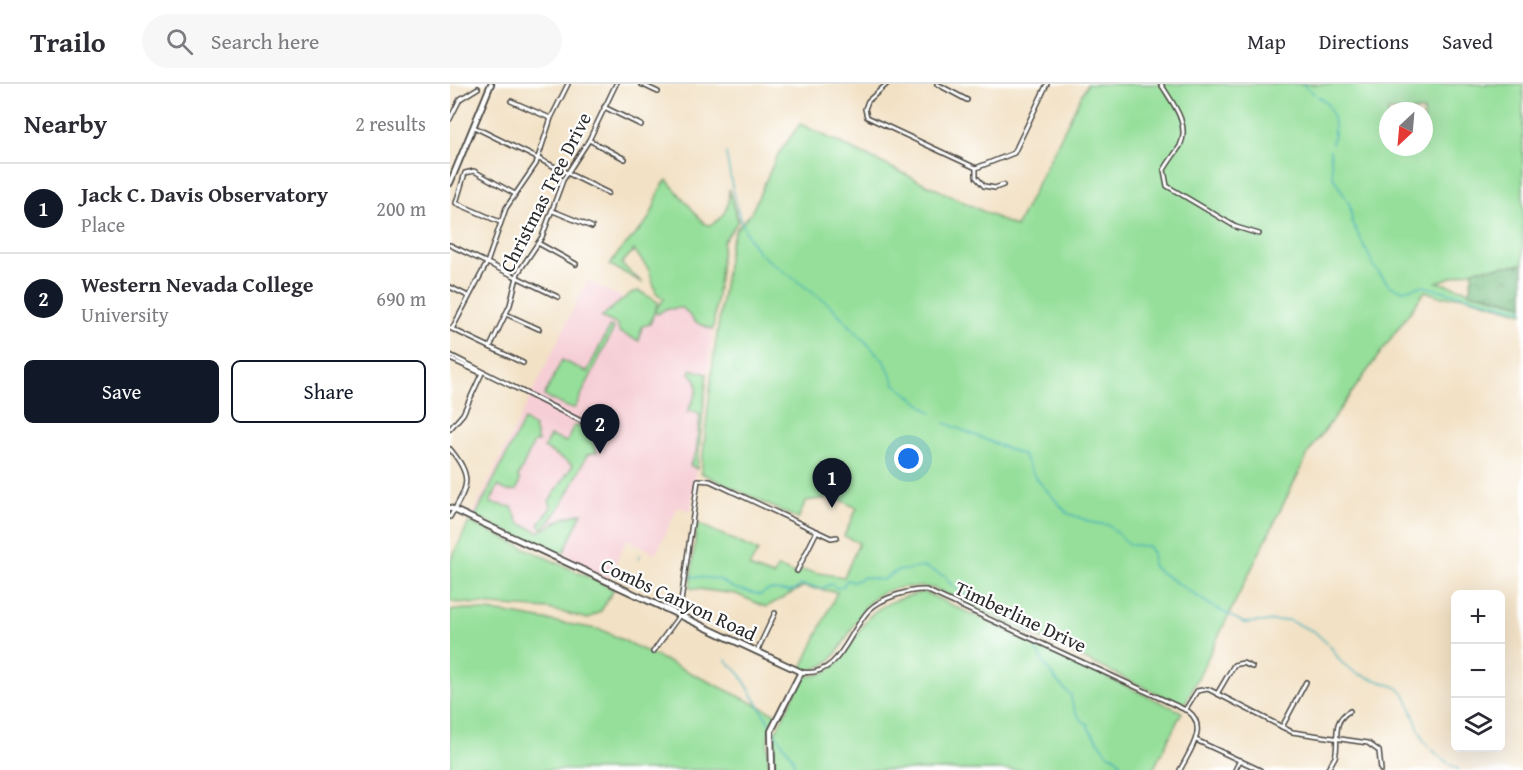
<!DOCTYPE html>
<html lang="en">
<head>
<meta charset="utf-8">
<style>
	body { margin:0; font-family:"Gentium Book Plus",serif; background:#f7f7f7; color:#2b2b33 }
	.controls { position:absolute; right:18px; bottom:18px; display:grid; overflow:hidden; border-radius:9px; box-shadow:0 6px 24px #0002 }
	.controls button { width:54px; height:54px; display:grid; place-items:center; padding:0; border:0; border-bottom:2px solid #e1e1e2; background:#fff; color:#2b2b33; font:30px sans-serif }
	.compass { position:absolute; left:929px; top:18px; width:54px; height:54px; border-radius:50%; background:#fff; box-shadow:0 6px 24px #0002; rotate:206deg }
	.you { position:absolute; left:459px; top:375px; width:21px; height:21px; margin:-15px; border:4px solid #fff; border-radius:50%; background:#1a73e8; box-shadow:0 0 0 9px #1a73e833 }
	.badge { display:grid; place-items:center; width:39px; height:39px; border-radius:50%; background:#111827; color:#fff; font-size:20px; font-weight:700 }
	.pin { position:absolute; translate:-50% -50px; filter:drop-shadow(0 2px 3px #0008) }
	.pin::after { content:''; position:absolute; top:32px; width:21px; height:18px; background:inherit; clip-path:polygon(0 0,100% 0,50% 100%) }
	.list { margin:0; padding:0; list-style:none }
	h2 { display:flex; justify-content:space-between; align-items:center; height:78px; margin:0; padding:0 24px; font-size:26px }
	h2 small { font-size:20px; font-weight:400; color:#7c7c81 }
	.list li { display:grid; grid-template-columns:39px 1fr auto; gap:18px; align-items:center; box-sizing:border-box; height:90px; padding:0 24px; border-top:2px solid #e1e1e2 }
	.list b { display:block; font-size:22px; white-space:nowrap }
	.list p { margin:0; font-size:20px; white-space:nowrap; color:#7c7c81 }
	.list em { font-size:20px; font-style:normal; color:#7c7c81 }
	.actions { display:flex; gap:12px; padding:18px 24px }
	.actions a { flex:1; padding:14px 0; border:2px solid #111827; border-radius:9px; text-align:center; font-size:21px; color:#111827 }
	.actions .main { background:#111827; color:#fff }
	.icon { flex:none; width:33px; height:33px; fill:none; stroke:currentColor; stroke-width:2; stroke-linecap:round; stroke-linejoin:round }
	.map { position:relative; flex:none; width:1073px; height:686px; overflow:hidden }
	header { display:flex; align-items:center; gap:36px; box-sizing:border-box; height:84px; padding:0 30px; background:#fff; border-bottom:2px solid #e1e1e2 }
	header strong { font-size:28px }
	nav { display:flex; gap:33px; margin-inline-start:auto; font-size:21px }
	.search { width:420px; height:54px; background:#f7f7f7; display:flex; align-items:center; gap:15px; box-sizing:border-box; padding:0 21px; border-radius:33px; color:#7c7c81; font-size:22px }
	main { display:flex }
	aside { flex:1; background:#fff }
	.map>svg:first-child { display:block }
	.built { fill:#f6cfd6 }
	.grass { fill:#95df9a; stroke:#608562; stroke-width:1.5; fill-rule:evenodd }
	.forest { fill:url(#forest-crowns); stroke:#527456; stroke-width:1.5 }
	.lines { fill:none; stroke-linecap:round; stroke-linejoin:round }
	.stream { stroke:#3eafb8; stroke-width:1.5 }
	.street-casing { stroke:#494642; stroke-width:6 }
	.secondary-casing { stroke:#494642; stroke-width:8 }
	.street { stroke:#fff; stroke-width:3 }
	.secondary { stroke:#fff; stroke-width:4.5 }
	.labels { text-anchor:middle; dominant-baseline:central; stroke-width:4.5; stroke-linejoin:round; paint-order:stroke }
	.street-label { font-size:20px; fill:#2b2b2b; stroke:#fff }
</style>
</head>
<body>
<header>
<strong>Trailo</strong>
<div class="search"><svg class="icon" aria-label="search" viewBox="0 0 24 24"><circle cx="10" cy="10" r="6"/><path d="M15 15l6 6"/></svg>Search here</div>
<nav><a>Map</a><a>Directions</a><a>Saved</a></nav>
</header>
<main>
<aside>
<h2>Nearby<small>2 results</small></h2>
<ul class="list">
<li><span class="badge">1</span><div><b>Jack C. Davis Observatory</b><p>Place</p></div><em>200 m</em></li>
<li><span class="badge">2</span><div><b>Western Nevada College</b><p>University</p></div><em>690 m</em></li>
</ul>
<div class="actions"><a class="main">Save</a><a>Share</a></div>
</aside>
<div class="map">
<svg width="1073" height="686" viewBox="0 0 1073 686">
	<defs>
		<pattern id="forest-crowns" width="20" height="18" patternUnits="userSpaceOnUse" patternTransform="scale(1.5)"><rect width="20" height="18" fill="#78be82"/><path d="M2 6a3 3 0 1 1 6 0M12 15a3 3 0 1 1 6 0" fill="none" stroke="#639b6b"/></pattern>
	</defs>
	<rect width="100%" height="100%" fill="#fff"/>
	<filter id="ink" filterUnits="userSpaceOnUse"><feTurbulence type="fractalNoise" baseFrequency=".0167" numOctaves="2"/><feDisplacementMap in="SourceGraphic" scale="12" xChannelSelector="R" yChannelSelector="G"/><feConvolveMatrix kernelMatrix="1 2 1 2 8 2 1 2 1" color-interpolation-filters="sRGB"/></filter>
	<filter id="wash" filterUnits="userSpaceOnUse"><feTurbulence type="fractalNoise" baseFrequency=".008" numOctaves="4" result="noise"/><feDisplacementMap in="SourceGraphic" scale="24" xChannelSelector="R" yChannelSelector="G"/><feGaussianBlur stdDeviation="1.35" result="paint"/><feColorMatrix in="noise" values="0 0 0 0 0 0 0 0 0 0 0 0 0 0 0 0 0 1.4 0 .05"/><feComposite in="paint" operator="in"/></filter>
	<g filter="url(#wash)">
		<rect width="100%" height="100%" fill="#f2e1c4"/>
		<polygon class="built" points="137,197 208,230 215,225 233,224 245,238 263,246 241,427 228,423 206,470 177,455 158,496 22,432"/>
		<g class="grass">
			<path d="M637,0H1073V180L1023,186L987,198C1016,206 1044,215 1073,221V229L1013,212L992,213L975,207L859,368L734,622L483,504C464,502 440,501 424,514C398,536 392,590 351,586L387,508L353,503L316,523L286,510L240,504L247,439L308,467L299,483L323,492L328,483L347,491L350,486L394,493L409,459L394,452L407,424L385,413L356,417L348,435L251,389L263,278L280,161L286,145L301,129L327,72L350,40L566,143ZM938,27H974V63H938Z"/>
			<path d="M217,96L255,140L260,141C276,133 279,122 279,105L288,137L273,158L263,246L245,238L233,224L215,225L208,230L204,227L214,215L206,209L199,186L184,166L171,180L193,199L160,181C169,162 189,151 199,134C207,121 206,106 217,96Z"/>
			<polygon points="189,207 208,218 200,240 192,242 189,257 169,248 168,241 151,233 181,209"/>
			<polygon points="160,242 164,244 125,324 117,323 94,312 112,276 137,288"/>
			<path d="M241,285L257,290L247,385L240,381L246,369L250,331L240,326L237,329C243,314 255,302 240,289Z"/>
			<polygon points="74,336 84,343 88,358 84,358 68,393 70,396 67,406 57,407 48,402 40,419 62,423 69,439 89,448 114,434 132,429 114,468 108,471 25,433"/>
			<path d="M128,342L138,347L147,368L137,371C128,390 108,434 92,444L89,441L101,423L99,417L123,381L94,364L100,352L117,358L123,343Z"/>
			<polygon points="19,438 164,505 151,527 138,535 99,525 0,518 0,478"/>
			<path d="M474,508L732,628L703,686H325L324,651L354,592C391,595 400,556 419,533C431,519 456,512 474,508Z"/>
			<path d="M16,525L56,529L152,546L326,630C315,650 317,664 319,686H0V527Z"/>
		</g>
		<polygon class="forest" points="1073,180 1073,221 1039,211 1019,209 1023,186"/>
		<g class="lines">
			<g class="stream">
				<polyline points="853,0 864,10"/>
				<path d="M868,12C885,22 886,43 882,60"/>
				<polyline points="880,66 883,93 900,121 902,138 925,184 940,202 952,206 973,202 1073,226"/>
				<path d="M276,69C283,105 286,142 310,170L380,221L435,278L445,300L482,329"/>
				<polyline points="495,339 573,371 585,393 617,429 644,439 658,441 680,461 698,462 703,469 702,481 704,484 762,522 794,539 838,536 865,548 880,562 892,579 906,589 946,603 955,610 974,658 992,675 1009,686"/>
				<polyline points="188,476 190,471"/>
				<path d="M238,492L268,495L283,504L311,511C323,498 337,516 351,501L372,504L382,500L386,504L392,503L397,496L403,498L414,493L432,496L447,487L475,483L496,493L501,501L517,512L537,518L549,530L571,536L581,551"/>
				<path d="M583,557C588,574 609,602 621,611C621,622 629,637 639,641L638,644L659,671H664L672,682L682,686"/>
				<polyline points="276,576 290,590 321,642"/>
				<polyline points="324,647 343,674 345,686"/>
			</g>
		</g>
	</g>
	<g filter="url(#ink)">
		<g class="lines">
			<defs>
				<g id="street">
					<polyline points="191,0 208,8"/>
					<polyline points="437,0 418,17 415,25 417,33 526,84"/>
					<polyline points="487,0 517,16"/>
					<path d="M711,0C721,17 741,40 730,62C725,70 719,77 714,86L717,102L786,143L809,150"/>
					<polyline points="61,17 100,34"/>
					<polyline points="154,23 191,41"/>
					<polyline points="0,35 10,15 28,4"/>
					<polyline points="24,43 158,109"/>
					<polyline points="139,56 175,75"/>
					<polyline points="526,84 564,69 597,0"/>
					<polyline points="526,84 526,93 534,102 545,104 553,101"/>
					<polyline points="103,127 142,143"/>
					<polyline points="50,138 6,119 15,89 24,87 65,110"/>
					<polyline points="88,159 126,180"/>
					<polyline points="0,161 108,213"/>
					<polyline points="0,203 18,212"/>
					<polyline points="56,230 89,245"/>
					<polyline points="0,244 73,279"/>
					<polyline points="2,245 37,179 56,124 86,80 101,34 118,0"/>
					<polyline points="40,263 60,221 68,189 92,153 113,96 139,56 166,0"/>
					<polyline points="0,271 139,341"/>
					<polyline points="0,275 31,289"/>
					<polyline points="0,345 13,330 32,289"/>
					<path d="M0,365C24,394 18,402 0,433"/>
					<polyline points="347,487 367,447"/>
					<polyline points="307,567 325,529"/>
					<polyline points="203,568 229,532 248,396 260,397 381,454 387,453"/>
					<path d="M351,588C390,594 398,548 419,526C431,514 460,505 476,506L738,627C759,643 739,668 730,686"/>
					<polyline points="767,610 784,581 793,579 802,583"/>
					<polyline points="735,626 747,607 758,605 842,648 918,659 929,667 931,686"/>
					<polyline points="832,643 856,598"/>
					<polyline points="746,656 810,686"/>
					<polyline points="785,686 790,676"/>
					<path d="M877,686C880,682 883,677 885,673C890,657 880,637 900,627"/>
				</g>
				<g id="secondary">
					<polyline points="0,99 41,0"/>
					<polyline points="0,424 351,588 321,647 322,686"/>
				</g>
			</defs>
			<use href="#street" class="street-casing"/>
			<use href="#secondary" class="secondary-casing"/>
			<use href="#street" class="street"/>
			<use href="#secondary" class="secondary"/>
		</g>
	</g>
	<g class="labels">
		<g class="street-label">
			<text transform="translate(95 108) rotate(-63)">Christmas Tree Drive</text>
			<text transform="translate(229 515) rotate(25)">Combs Canyon Road</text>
			<text transform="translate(571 532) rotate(25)">Timberline Drive</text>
		</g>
	</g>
</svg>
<div class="controls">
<button>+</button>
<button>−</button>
<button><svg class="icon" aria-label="layers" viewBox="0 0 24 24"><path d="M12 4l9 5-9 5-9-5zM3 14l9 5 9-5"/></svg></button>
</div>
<svg class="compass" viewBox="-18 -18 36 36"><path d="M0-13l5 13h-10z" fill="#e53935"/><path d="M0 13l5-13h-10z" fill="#7c7c81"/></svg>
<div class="you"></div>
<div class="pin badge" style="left:382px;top:424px">1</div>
<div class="pin badge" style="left:150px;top:370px">2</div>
</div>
</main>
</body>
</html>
